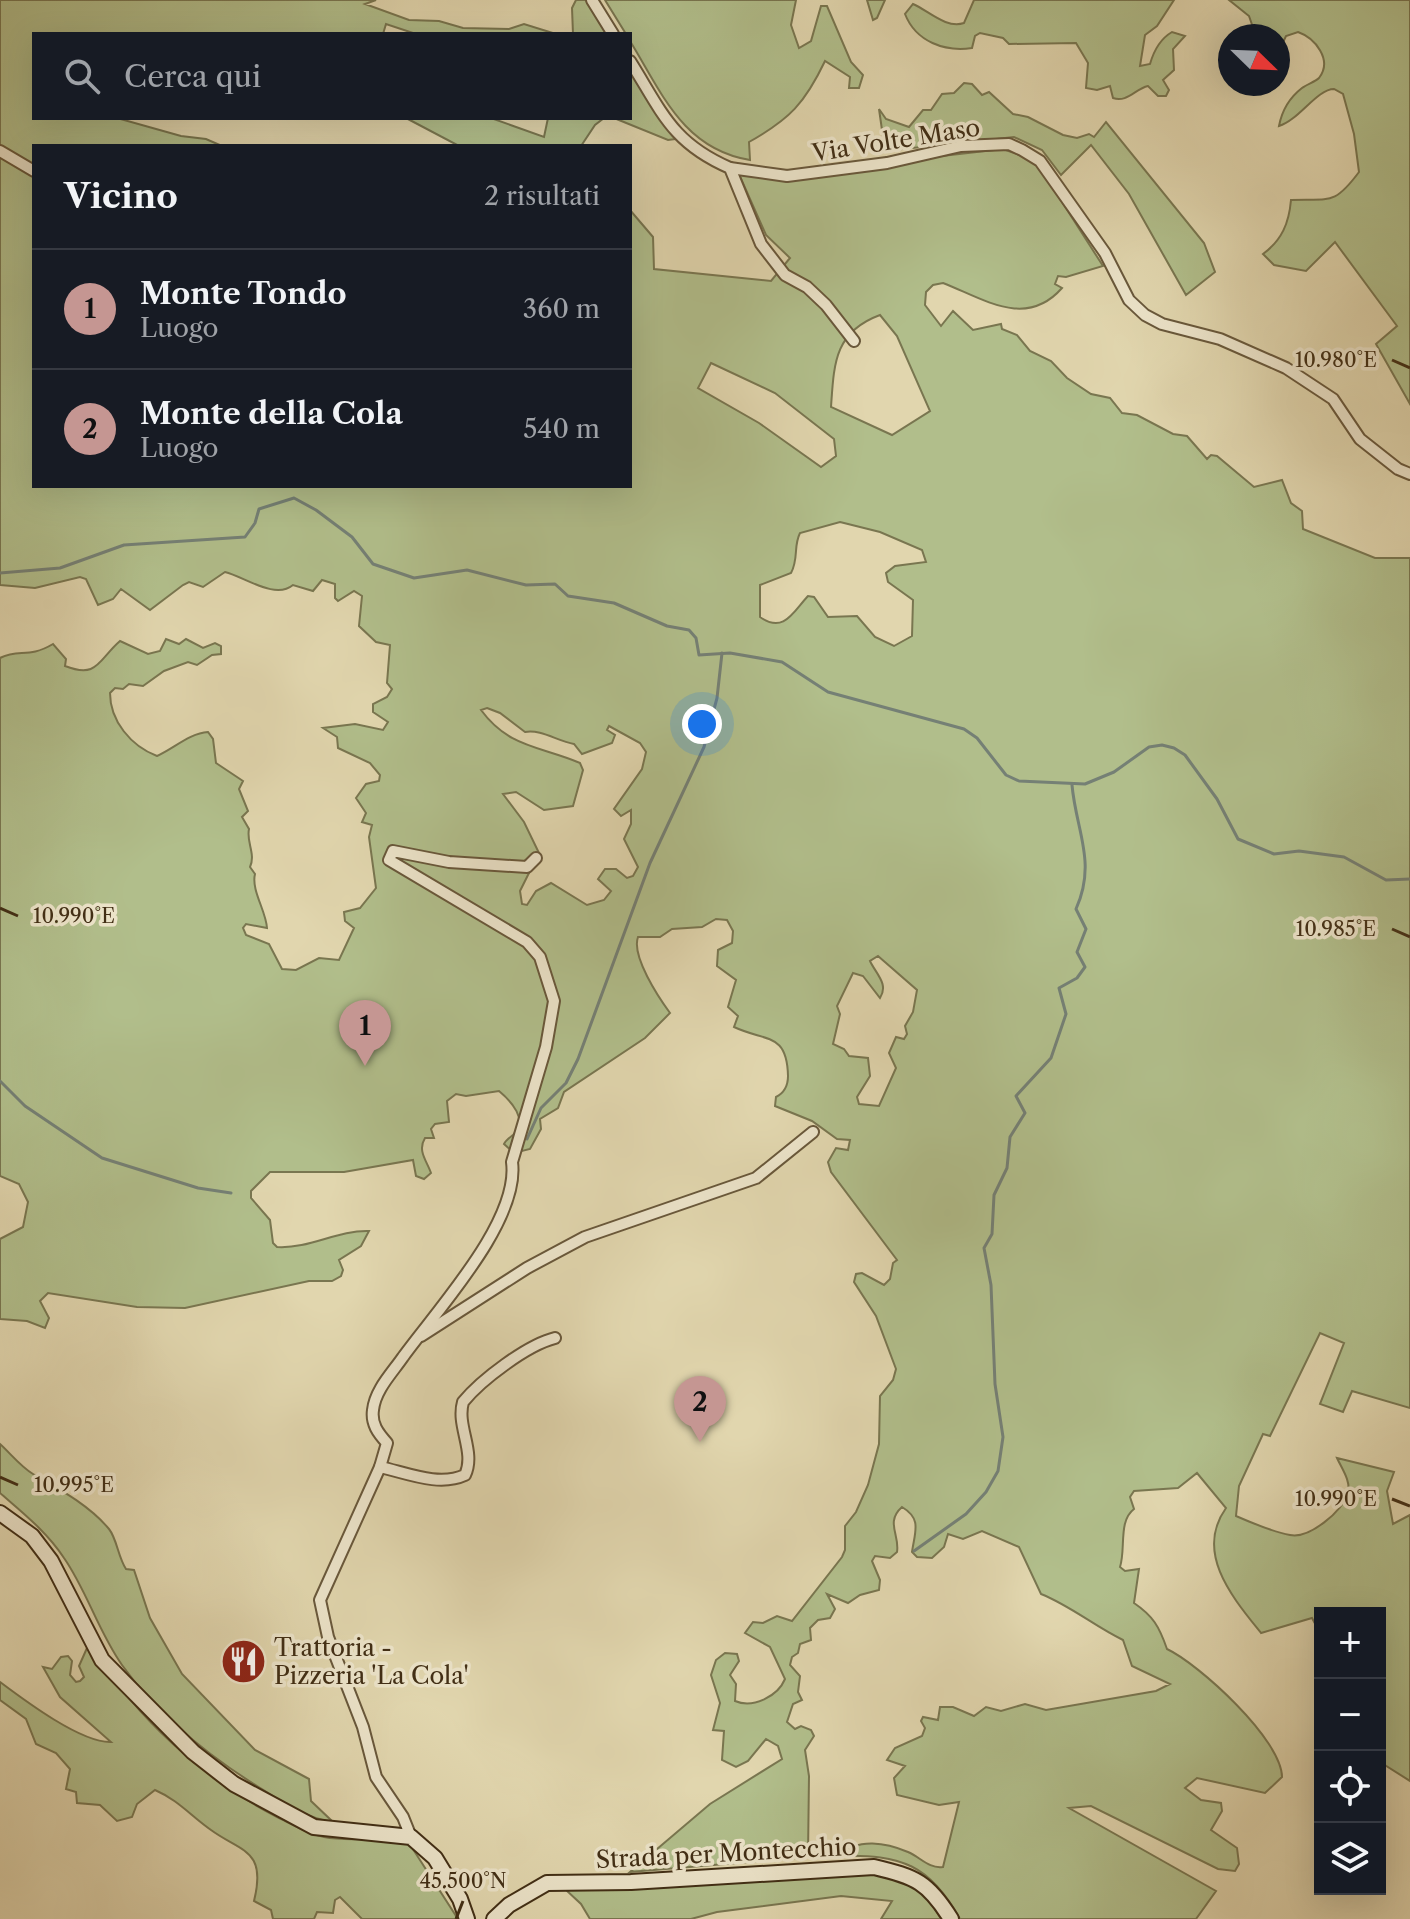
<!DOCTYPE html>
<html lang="it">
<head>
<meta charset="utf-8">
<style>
	body { margin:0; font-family:"Libre Caslon Text",serif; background:#20242c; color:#f1f3f6 }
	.controls { position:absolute; right:24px; bottom:24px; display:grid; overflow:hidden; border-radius:0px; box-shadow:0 8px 32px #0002 }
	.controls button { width:72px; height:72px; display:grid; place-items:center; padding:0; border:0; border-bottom:2px solid #363941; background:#171b24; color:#f1f3f6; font:40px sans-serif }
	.compass { position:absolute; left:1218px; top:24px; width:72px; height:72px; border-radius:50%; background:#171b24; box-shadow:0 8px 32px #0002; rotate:113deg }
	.you { position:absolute; left:702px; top:724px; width:28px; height:28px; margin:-20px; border:6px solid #fff; border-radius:50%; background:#1a73e8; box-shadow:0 0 0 12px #1a73e833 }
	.badge { display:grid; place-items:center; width:52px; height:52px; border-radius:50%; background:#c59692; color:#111; font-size:26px; font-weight:700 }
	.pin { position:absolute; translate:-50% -66px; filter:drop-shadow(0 2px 4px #0008) }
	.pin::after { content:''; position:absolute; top:42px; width:28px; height:24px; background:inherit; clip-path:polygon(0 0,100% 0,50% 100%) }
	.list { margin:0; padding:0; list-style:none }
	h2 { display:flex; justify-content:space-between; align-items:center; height:104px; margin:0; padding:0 32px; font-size:34px }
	h2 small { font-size:26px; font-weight:400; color:#9ea1a6 }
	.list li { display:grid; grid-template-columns:52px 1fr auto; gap:24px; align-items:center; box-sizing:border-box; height:120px; padding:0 32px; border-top:2px solid #363941 }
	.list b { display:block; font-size:30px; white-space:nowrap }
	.list p { margin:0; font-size:26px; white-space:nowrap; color:#9ea1a6 }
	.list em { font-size:26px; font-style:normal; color:#9ea1a6 }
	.icon { flex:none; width:44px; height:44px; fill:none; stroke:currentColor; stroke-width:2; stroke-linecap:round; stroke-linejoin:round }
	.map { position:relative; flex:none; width:1410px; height:1919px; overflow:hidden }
	.search { position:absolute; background:#171b24; box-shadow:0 8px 32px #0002; left:32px; top:32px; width:600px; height:88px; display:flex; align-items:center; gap:20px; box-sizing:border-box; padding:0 28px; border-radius:0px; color:#9ea1a6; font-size:30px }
	.panel { position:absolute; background:#171b24; box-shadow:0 8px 32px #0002; left:32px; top:144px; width:600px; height:344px; border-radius:0px }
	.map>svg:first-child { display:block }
	.green { fill:#b1be8b; stroke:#797650; stroke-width:2; fill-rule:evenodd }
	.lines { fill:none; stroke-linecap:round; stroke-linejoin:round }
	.stream { stroke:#758075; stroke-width:3 }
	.street-casing { stroke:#69583b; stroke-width:14 }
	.secondary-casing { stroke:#412e15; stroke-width:18 }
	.street { stroke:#ece4ca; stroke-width:10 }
	.secondary { stroke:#ece4ca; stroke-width:14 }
	.ticks { fill:none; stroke:#412e15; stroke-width:3 }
	.labels { text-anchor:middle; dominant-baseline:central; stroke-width:7; stroke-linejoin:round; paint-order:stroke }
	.street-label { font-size:24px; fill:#412e15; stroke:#ece4ca }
	.poi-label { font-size:24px; fill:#412e15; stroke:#ece4ca; text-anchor:start }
	.ticks-label { font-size:20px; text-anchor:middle; fill:#412e15; stroke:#ece4ca; stroke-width:7; stroke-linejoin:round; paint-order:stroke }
</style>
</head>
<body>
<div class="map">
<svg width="1410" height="1919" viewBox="0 0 1410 1919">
	<rect width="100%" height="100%" fill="#e1d6ae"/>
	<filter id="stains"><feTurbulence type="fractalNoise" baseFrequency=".0025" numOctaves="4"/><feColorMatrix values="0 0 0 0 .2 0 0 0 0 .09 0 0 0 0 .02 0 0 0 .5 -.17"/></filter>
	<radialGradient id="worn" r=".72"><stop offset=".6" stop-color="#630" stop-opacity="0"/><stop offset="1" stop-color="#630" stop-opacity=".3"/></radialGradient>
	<g class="green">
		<path d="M0,0H376L365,4L409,20L439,21L463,28L509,29L524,24L556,34H416L386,24L383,34H34V118H117L181,136L206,139L222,146H34V486H630V210L653,237L654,269L771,281L790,258L766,235L738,172L784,174L1003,149L1033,160L1041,169L1103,266L1066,277L1058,276L1055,284L1062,288C1026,329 984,299 943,283L933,285L926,292L925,305L941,326L953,311L973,330L1001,324L1002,329L1017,335L1030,351L1051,361L1067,378L1091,394L1110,398L1122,413L1137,415L1173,434L1187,436L1207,459L1211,455L1217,456L1254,487L1282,480L1291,503L1302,511L1303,529L1375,558H1410V1408L1352,1391L1343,1412L1320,1404L1344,1343L1320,1333L1270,1436L1263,1434L1239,1486L1236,1516C1252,1523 1273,1532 1290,1535C1309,1539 1342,1512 1348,1493C1351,1481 1342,1469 1337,1458L1394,1472L1387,1491L1393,1524L1410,1515V1781L1380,1762V1613H1320V1633L1312,1618L1261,1633C1233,1598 1194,1553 1226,1508L1197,1473L1178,1488L1134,1491L1130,1497L1134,1509C1118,1521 1126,1549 1120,1567L1125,1571L1139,1569L1134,1603C1153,1616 1159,1626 1167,1649C1199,1664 1282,1740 1282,1777L1265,1793L1197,1778L1185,1788L1201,1800L1221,1803L1222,1811L1211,1830L1237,1848L1239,1864L1235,1871L1218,1869L1091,1806L1069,1808L1216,1891L1196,1919H960C930,1865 901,1854 840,1856C857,1837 887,1843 908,1852C920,1857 929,1869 943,1867L959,1802L939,1805L897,1795L894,1778L905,1766L887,1760L895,1748L922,1736L925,1728L921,1721L923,1717L938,1720L940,1707H953L974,1716L986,1707L1001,1711L1025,1704L1046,1710L1156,1691L1170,1684L1132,1666L1123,1640C1094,1626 1071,1606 1041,1594L1019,1547L982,1531L963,1539L948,1534L944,1547L932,1558L917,1557L912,1552C915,1531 922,1519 902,1507C885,1522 900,1535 897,1552L890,1558L875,1556L872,1561L880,1580L879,1590L860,1595L848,1603L827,1594L835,1609L830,1618L818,1620L810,1628L811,1640L800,1644L798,1653L792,1657L790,1665L800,1676L798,1692L802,1700L793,1704L787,1722L795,1729L801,1726L811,1730L814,1736L805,1750L809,1776L808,1857L630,1872L710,1804L782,1759L778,1746L766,1739L748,1761L736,1767L722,1760L724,1731L713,1730L720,1703L711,1675L716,1660L725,1653L737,1654L739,1661L730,1675L736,1684L735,1701C753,1709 778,1696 785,1679L770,1647L745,1633L753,1622L763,1623L777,1616L792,1621L842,1557L845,1550V1526L856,1512L868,1485L879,1444L880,1396L893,1380L896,1369L876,1316L854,1282L856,1274L862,1273L884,1285L890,1279L893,1263L897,1260L831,1172L828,1162L836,1148L848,1150L850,1140L837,1139L812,1121L775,1106L776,1097C784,1093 788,1086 788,1076C787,1032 766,1042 734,1027L738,1016L728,1007L736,980L717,966L718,950L732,943L733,931L727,920L716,919L702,927L672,929L660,937H638C631,956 659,998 670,1013L645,1038L564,1092L558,1108L540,1119L541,1129L530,1149L514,1153L504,1144C506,1140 509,1138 513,1135C529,1120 511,1101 499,1091L466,1096L456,1094L447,1101L449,1122L435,1124L431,1129L434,1138H425C417,1151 427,1161 431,1173L424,1179L416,1176L413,1160L344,1172H270L251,1191V1198L270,1220L273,1243L277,1247C310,1249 337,1230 369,1231L361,1246L339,1260L343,1270L341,1276L332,1281H309L185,1308L137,1307L48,1293L40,1301L49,1318L45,1328L27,1321L0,1319V1239L23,1227L28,1202L19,1184L0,1176V658C19,648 28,659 53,644L66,659L65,666C98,679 98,660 120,641L148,654L160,651L166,639L179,644L186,639L203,648L215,643L221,646V654L212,655L197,665L188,662L164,671L143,686L129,684L123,689L115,688L110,693C110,721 131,746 157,756C173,749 190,733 208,732L213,739L216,763L243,781L239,789L248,811L242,817L249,829C246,842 256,854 250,867L255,874C251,890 266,911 267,928L246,924L243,928L246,935L269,944L282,969L296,970L319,958L339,960L354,928L345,921L344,912L360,908L376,888L369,837L372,825L362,822L366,813L356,798L366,784L379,781L380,775L370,763L338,748L337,737L323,728L355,724L383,730L388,722L373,712V704L387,697L392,689L387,683L390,645L376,642L359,626L362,596L354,591L338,601L335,598V584L322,580L313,591L293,585C275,600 245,577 225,572L203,587L189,582L183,585L150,610L121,589L113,599L98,605L86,579L80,577L35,588L0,585ZM880,315L897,336L930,411L892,435L831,407C834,364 834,332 880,315ZM711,363L775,393L834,439L836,456L821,467L759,423L698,388ZM840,522L880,532L922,550L926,562L895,566L886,573L888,582L913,600L912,636L894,646L875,637L857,616L828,617L814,597L808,596C793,612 784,634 760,617V585L791,573C799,558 793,547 800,533ZM487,708L500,713L525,732C541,729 557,741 574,744L582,754L612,743L615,735L607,730L609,726L640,743L646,752L642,769L614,809L621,816L631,810V824L624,839L638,867L633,876L627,878L616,869H605L598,879L611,891L604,900L587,905L551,883L536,891L527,905L522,904L520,891L539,853L524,822L503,794L516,792L544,810L573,806L583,770L580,763C540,746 509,748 481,710ZM878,956L917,990L913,1012L905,1026L907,1034L904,1039L896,1037L889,1053L896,1068L879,1106L859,1104L857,1097L870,1076L868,1058L849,1056L844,1049L833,1044L840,1014L837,1006L853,973L863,976L880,998C889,984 876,974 870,961Z"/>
		<polygon points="576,0 589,0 610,34 573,34 572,8"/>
		<path d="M605,0H796L791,25L799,48L811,41L821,6H827L851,62L863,75L859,88H849L850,77L825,61C805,103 790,119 749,142L750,160C683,149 662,93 630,41V34H626Z"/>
		<polygon points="867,0 885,0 877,18 873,20"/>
		<path d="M974,0H1174L1157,26L1145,35L1140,66L1150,64C1154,50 1160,39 1172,32L1185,36L1173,49L1174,70L1163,80L1169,90L1166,96H1158L1148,86C1135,89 1127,103 1113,98L1110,86L1097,90L1086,88L1088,63L1076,43L1009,44L1003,38L980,33L975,36L972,48C945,52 916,42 905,14L913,4C929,11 946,29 964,23Z"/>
		<path d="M1229,0H1410V404L1376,344L1397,326L1335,242L1306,271L1274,265L1263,254C1282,240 1289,223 1291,200C1329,198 1333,207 1359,172L1354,134L1343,94L1334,89C1317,89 1299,120 1279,126C1282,110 1289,98 1302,88C1307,84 1315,82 1319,78C1333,60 1315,38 1298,32L1286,36L1278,53V36H1256L1249,16Z"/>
		<polygon points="630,66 674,136 676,139 668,140 614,118 630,118"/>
		<polygon points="964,83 972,84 982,95 989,92 1013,114 1028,117 1063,135 1077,138 1089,134 1094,137 1106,122 1204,243 1215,272 1186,295 1129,194 1091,145 1061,175 1042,150 1014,137 885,151 879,109 886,119 909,127 923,110 931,110 942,94 954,93"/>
		<polygon points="406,118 491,118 544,137 548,118 604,118 595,125 581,146 459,146"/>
		<path d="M0,1444C10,1453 21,1467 33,1474C59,1489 89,1505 109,1529C117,1539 118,1557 126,1569L134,1570L150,1618L182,1674L255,1750L309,1779L311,1801L333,1822C307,1819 279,1800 257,1786C206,1754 157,1714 122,1665C98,1631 87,1591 64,1558C47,1532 23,1513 0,1493Z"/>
		<path d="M92,1647C137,1719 203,1779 279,1818C294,1825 308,1834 324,1837C353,1843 381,1834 409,1843L458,1919H362L340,1897L335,1900L333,1913L317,1912L314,1919H273L271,1910L254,1901C267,1849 241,1852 211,1830C191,1816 178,1800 155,1790L137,1804L132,1817L117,1821L100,1805L77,1803L76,1792L66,1789L70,1769L56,1753L36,1744L26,1719L0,1700V1682C24,1700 81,1743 111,1742L60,1697L43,1667L52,1669L61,1657L68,1656L72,1661L70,1675L76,1682L80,1681L84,1677L79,1666L87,1648Z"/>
		<path d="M884,1873C911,1883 927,1893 941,1919H881L892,1901L841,1896L717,1912L691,1919H590L581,1904L566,1890L620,1889L756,1877Z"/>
	</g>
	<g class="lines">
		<g class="stream">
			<polyline points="0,573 60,568 124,545 245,537 255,523 259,509 294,498 316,510 352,537 373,564 414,578 467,570 526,585 555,584 568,596 614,603 667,626 689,630 696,638 699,655 730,653 782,662 828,692 964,729 977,738 1006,775 1019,781 1085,784 1114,772 1149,747 1162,745 1174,748 1185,755 1217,799 1238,839 1274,854 1299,851 1344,857 1386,880 1410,879"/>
			<polyline points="0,1081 25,1106 102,1158 198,1188 231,1193"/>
			<polyline points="527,1139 541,1108 566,1083 578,1059 650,863 704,747 717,698 722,653"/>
			<path d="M914,1551L966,1514L986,1492L998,1471L1003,1437L995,1384L991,1285L984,1248L992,1234L994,1195L1007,1168L1010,1137L1025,1113L1016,1096L1051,1058L1066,1014L1059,988L1077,978L1085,967L1077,952L1086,929L1076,909C1097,862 1076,831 1072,785"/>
		</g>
		<defs>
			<g id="street">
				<polyline points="592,0 613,34"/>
				<path d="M630,61C662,112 672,143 730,168L761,244L785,275L807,287L826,305L854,341"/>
				<polyline points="0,151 34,171"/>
				<polyline points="730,168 787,176 887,163 961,146 1009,144 1022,150 1040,161 1105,253 1129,300 1145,315 1162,324 1220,339 1286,368 1333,399 1360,439 1398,469 1410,474"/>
				<polyline points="421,1336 527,1268 585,1237 756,1178 813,1132"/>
				<path d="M380,1467C407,1473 439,1487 465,1475C476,1452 456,1426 463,1402C481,1380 527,1345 555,1338"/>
				<path d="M411,1837L403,1817L376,1777L363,1727L328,1637L320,1600L380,1467L387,1443C378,1433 371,1424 373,1410C375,1390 392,1373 403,1357C437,1310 520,1221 512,1162L546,1047L554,1001L540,957L527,942L389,860L393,851L449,862L527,867L536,858"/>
			</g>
			<g id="secondary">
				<polyline points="0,1513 32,1536 51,1561 102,1660 193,1752 234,1784 314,1827 411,1837 435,1858 460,1899 467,1919"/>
				<path d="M494,1919L509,1905L547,1883L631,1882L874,1867C916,1877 928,1882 951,1919"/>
			</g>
		</defs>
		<use href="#street" class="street-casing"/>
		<use href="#secondary" class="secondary-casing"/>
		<use href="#street" class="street"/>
		<use href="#secondary" class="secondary"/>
	</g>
	<path class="ticks" d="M1392,360L1410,368M0,908L18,916M1392,929L1410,937M0,1477L18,1485M1392,1499L1410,1506M456,1919L463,1901"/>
	<defs>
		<symbol id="restaurant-disc" viewBox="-11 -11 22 22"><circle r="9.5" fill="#8f2418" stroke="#ece4ca"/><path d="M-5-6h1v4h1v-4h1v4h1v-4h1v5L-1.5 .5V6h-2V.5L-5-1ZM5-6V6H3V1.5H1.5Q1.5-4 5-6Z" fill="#fff"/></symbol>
	</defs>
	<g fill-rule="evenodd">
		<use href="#restaurant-disc" x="218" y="1636" width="51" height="51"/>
	</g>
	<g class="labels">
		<g class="street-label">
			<text transform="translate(896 140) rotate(-9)">Via Volte Maso</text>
			<text transform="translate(726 1853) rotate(-3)">Strada per Montecchio</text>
		</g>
		<g class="poi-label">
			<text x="274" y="1647">Trattoria -<tspan x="274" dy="28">Pizzeria 'La Cola'</tspan></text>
		</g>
	</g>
	<g class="ticks-label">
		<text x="1336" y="367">10.980°E</text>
		<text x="74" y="923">10.990°E</text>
		<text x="1336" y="936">10.985°E</text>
		<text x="74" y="1492">10.995°E</text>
		<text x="1336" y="1506">10.990°E</text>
		<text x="463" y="1888">45.500°N</text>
	</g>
	<rect width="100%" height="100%" filter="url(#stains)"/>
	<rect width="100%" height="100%" fill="url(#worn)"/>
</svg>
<div class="controls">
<button>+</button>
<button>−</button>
<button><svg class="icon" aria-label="locate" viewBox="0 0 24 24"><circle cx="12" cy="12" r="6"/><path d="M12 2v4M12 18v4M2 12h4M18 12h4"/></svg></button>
<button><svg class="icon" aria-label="layers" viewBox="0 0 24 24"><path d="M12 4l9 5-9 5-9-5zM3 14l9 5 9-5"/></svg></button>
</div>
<svg class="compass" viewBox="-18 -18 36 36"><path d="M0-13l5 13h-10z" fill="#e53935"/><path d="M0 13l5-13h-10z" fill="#9ea1a6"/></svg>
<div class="you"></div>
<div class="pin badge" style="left:365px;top:1066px">1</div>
<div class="pin badge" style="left:700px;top:1442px">2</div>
<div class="search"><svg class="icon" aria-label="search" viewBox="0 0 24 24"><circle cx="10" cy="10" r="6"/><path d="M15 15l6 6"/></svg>Cerca qui</div>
<section class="panel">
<h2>Vicino<small>2 risultati</small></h2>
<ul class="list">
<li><span class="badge">1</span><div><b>Monte Tondo</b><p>Luogo</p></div><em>360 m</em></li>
<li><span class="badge">2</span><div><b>Monte della Cola</b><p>Luogo</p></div><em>540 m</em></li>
</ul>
</section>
</div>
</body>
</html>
